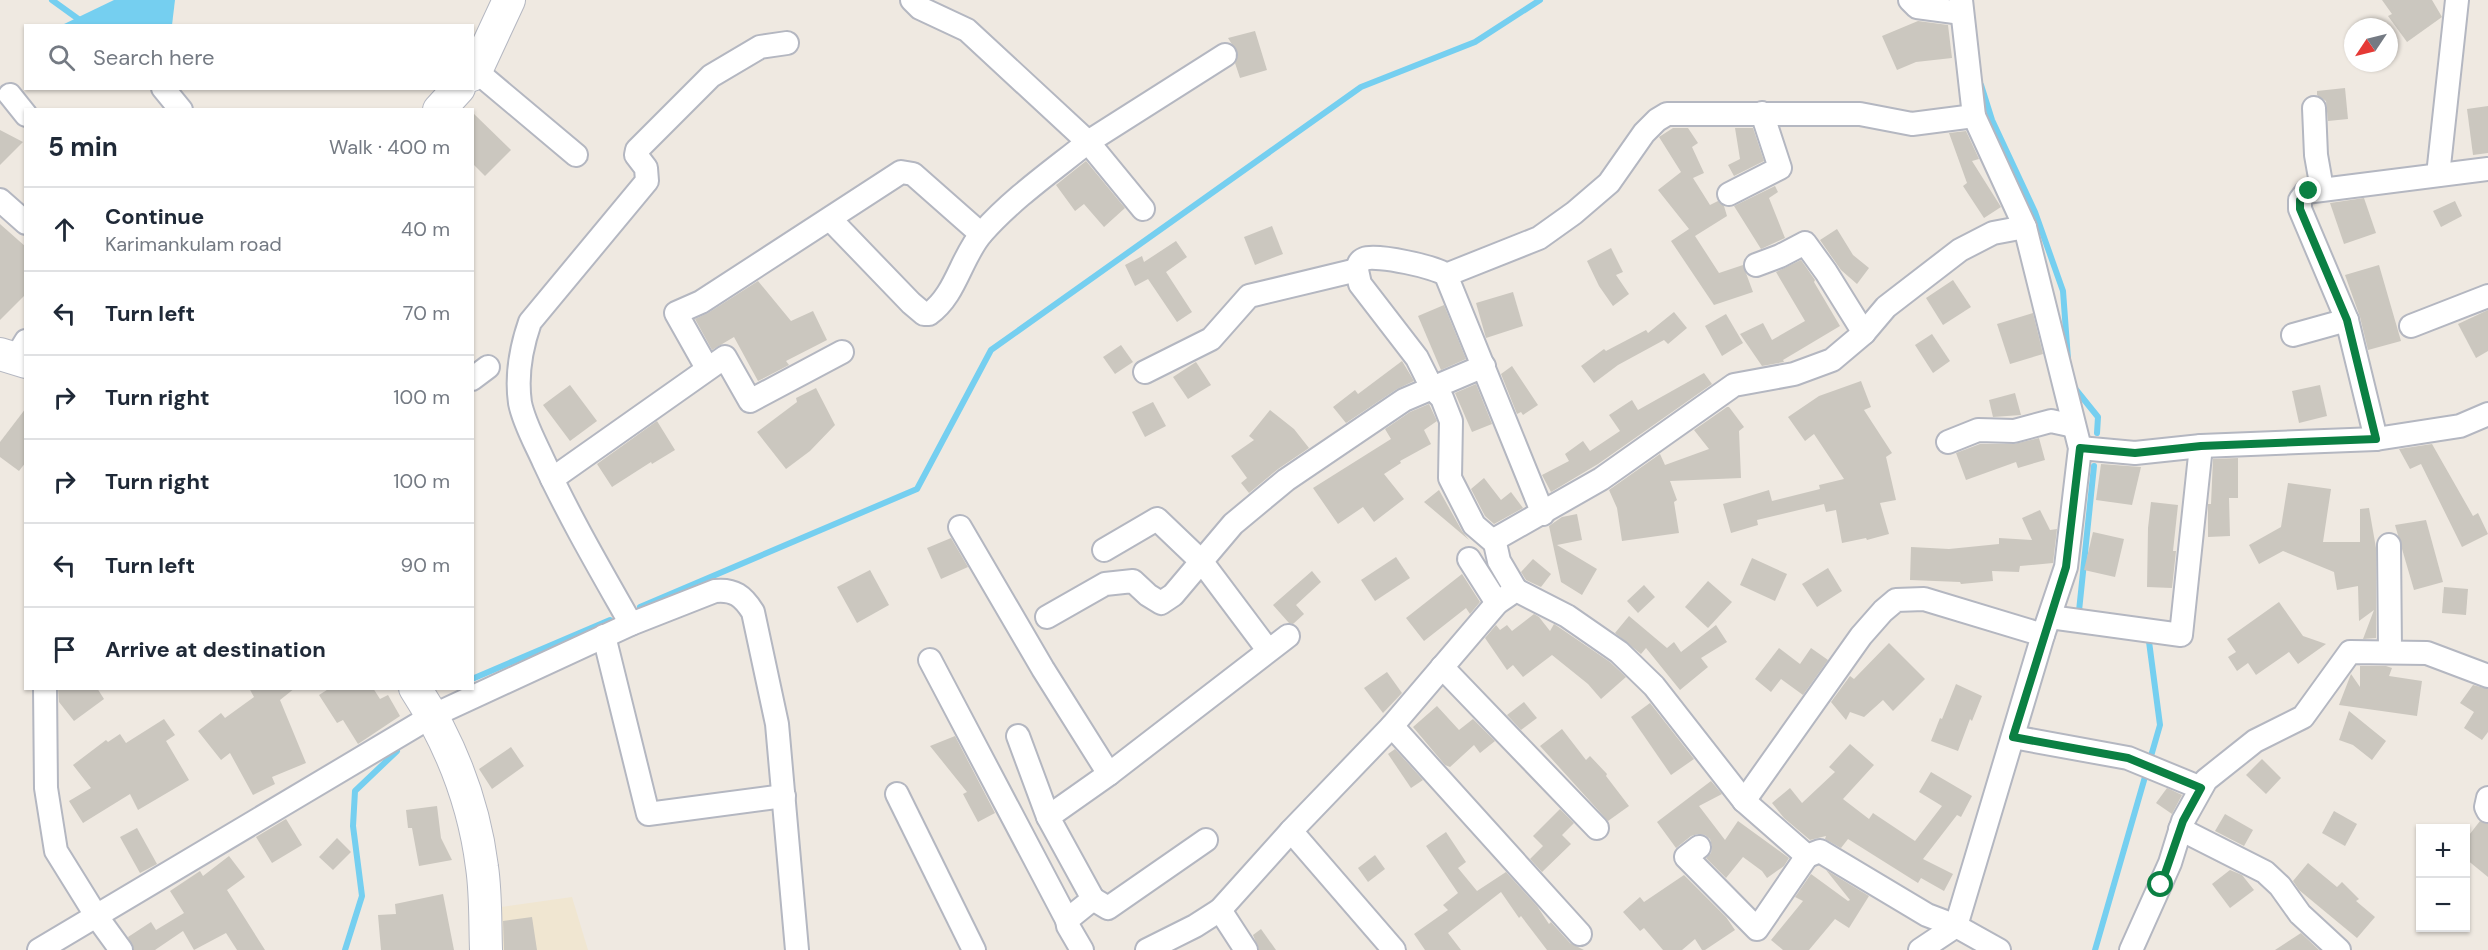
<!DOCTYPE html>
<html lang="en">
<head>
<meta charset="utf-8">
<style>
	body { margin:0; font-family:"DM Sans",sans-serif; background:#f2f2f3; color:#1f2937 }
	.controls { position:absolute; right:18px; bottom:18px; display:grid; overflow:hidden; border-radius:0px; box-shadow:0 2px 4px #0004 }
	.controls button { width:54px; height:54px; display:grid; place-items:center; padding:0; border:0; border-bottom:2px solid #e0e1e3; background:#fff; color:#1f2937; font:30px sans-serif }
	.compass { position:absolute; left:2344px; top:18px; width:54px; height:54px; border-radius:50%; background:#fff; box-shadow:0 2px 4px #0004; rotate:235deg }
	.stop { position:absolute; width:18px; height:18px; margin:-14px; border:4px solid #0b8043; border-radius:50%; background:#fff }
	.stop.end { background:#0b8043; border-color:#fff; box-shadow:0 2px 6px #0008 }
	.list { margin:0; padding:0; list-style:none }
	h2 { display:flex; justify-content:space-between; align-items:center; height:78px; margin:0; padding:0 24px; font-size:26px }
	h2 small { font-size:20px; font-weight:400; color:#747a83 }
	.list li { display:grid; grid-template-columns:39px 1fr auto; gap:18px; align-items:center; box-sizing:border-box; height:84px; padding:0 24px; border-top:2px solid #e0e1e3 }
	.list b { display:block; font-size:22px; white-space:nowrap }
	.list p { margin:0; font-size:20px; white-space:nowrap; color:#747a83 }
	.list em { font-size:20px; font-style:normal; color:#747a83 }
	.icon { flex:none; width:33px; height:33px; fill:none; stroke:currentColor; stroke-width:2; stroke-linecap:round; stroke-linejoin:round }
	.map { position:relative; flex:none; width:2488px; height:950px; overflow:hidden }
	.search { position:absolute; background:#fff; box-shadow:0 2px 4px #0004; left:24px; top:24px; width:450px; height:66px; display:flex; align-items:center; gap:15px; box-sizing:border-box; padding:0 21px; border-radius:0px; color:#747a83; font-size:22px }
	.panel { position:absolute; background:#fff; box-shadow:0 2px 4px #0004; left:24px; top:108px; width:450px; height:582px; border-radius:0px }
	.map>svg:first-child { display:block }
	.education { fill:#f0e6d1 }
	.water { fill:#75cff0 }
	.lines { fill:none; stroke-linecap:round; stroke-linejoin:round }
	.stream { stroke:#75cff0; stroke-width:6 }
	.building { fill:#cbc7bf }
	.street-casing { stroke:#b4b7c1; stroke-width:26 }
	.secondary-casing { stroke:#b4b7c1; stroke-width:34 }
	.street { stroke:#fff; stroke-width:22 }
	.secondary { stroke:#fff; stroke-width:32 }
	.route { stroke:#0b8043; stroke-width:8 }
</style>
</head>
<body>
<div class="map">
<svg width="2488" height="950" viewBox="0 0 2488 950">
	<rect width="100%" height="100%" fill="#efe9e1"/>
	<polygon class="education" points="572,897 588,950 499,950 502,933 501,907"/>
	<polygon class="water" points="114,0 175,0 172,25 62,25"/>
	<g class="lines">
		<g class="stream">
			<polyline points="52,0 88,26"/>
			<polyline points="1981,85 1992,120 2035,212 2063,291 2068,359"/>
			<polyline points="2073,386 2098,417 2097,433"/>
			<polyline points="640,607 917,489 991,350 1361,87 1475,42 1540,0"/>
			<polyline points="2083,612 2079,611 2094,466"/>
			<polyline points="472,679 610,620"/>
			<polyline points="345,950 362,896 353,826 355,791 397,751"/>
			<polyline points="2095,950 2160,725 2148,634"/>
		</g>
	</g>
	<g class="building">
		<polygon points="2382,0 2432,0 2442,17 2407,42 2388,16 2392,14"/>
		<polygon points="1918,21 1948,25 1952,58 1916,62 1897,70 1882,36"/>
		<polygon points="1255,31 1267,70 1240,78 1235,63 1238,54 1228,38"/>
		<polygon points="2345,88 2348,119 2328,121 2326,101 2317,95 2317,91"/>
		<polygon points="2488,106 2488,153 2473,155 2467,109"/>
		<polygon points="472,112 511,150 485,176 472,163"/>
		<polygon points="1673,128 1688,128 1698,143 1692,147 1704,173 1693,178 1710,205 1718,201 1724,206 1727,216 1695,236 1719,273 1743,265 1753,292 1714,305 1671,241 1689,229 1658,190 1681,172 1659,137"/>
		<polygon points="1735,128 1753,128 1764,161 1734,176 1728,165 1740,159"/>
		<polygon points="0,130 23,142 0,165"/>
		<polygon points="1966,131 1979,159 1972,161 2001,207 1984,218 1963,186 1967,183 1949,133"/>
		<polygon points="1086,161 1125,208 1104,227 1084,204 1075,211 1056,185"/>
		<polygon points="1775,186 1778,192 1769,198 1785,238 1761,249 1734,206"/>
		<polygon points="2364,198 2376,233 2344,244 2330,203"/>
		<polygon points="2455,201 2462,216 2441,227 2433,211"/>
		<polygon points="0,224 26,247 26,294 0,320"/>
		<polygon points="1272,226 1283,254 1255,265 1244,237"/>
		<polygon points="1837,229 1853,255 1869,268 1857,284 1841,270 1820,240"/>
		<polygon points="1176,241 1187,257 1166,272 1192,312 1177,322 1148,279 1135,286 1125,265 1142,256 1144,262"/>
		<polygon points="1611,248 1623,272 1616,275 1629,294 1613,306 1599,286 1587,261"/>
		<polygon points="1801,260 1815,280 1814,282 1840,326 1783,360 1784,362 1762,366 1740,334 1763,323 1772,340 1805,321 1776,272"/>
		<polygon points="2379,265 2401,341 2368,350 2360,317 2345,275"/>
		<polygon points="1953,280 1971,307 1943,325 1926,298"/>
		<polygon points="758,281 791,321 813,311 827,340 786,361 789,365 758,381 734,337 712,350 695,319 708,313"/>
		<polygon points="1513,292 1523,326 1486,338 1476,303"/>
		<polygon points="1444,305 1466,359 1441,370 1418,316"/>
		<polygon points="2488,310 2488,351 2476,358 2458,324"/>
		<polygon points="1674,312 1687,328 1668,344 1664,340 1618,365 1594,383 1581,366 1604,349 1606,351 1646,330 1648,333"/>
		<polygon points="2033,313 2043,354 2010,364 1997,324"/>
		<polygon points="1726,314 1743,343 1722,356 1705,326"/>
		<polygon points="1932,334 1950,361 1933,373 1915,345"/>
		<polygon points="1121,345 1133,362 1115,374 1103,357"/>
		<polygon points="1402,361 1414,381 1397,389 1346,423 1333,407 1355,390 1358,394"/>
		<polygon points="1196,362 1211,385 1188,399 1173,377"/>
		<polygon points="1512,366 1538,405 1523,415 1521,412 1517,414 1501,374"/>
		<polygon points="1704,373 1712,384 1598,464 1551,492 1542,475 1569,461 1565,454 1583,441 1590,451 1620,431 1609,415 1632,400 1638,410"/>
		<polygon points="1861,381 1871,407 1864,410 1892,453 1886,457 1896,500 1880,503 1889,534 1867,540 1866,538 1842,543 1836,510 1826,512 1824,504 1757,520 1758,525 1731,533 1723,504 1769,490 1772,501 1820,489 1819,485 1844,479 1814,434 1805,441 1788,417 1819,396"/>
		<polygon points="1476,384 1492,424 1472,432 1455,393"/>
		<polygon points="570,385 597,421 570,441 543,405"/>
		<polygon points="2320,385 2327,416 2299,423 2292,391"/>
		<polygon points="816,388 835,425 810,451 786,469 757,432 797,402 796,398"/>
		<polygon points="2015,393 2021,415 1993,417 1989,400"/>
		<polygon points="1153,402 1166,426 1145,437 1132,412"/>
		<polygon points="1429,404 1437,421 1424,430 1431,444 1400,461 1401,463 1384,474 1404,499 1374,522 1363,507 1338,524 1313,488 1391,439 1385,429 1410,412"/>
		<polygon points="1727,407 1729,407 1744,427 1739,431 1741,478 1670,481 1677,500 1674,502 1679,533 1622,541 1617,508 1609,490 1660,454 1665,465 1709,449 1694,430"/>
		<polygon points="26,408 26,462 19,471 0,457 0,442"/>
		<polygon points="1270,410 1294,429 1309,448 1278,469 1249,493 1241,483 1247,478 1231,456 1254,440 1249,436"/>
		<polygon points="657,421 675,450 652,464 651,462 612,487 597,464"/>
		<polygon points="2039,438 2045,460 2018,468 2016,462 1966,480 1956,453 1980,444 2014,444"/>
		<polygon points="2432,444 2473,516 2478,513 2488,534 2462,547 2421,464 2410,469 2399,449"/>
		<polygon points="2238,458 2238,498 2229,498 2230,536 2208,537 2208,504 2211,504 2213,459"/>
		<polygon points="2101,464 2141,467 2132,505 2096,500"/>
		<polygon points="1484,478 1501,500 1511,492 1523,508 1494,524 1485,516 1471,489"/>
		<polygon points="2288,483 2331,489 2323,542 2360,542 2360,509 2369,508 2376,548 2376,638 2363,639 2374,610 2359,621 2358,586 2337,590 2334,572 2283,551 2259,564 2249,545 2281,527"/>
		<polygon points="1439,490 1462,531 1469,540 1424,502"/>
		<polygon points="2151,502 2178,505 2173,551 2176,551 2172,588 2147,587 2148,528"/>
		<polygon points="2040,510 2050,530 2057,529 2053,563 2020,566 2019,572 1992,571 1993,581 1961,584 1960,582 1910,580 1911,547 1949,549 1999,544 1999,538 2032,540 2022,518"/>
		<polygon points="1577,514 1582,540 1557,545 1597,569 1582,595 1561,582 1549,526 1562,517"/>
		<polygon points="2426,520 2443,582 2414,590 2395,525"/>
		<polygon points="2093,532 2124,539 2115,577 2084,570"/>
		<polygon points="951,538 968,567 941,579 927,548"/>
		<polygon points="1396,557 1410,578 1375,601 1361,580"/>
		<polygon points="1752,558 1787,574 1775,601 1740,585"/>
		<polygon points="1533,559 1551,574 1541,587 1526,580 1521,572"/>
		<polygon points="1828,568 1842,591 1817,607 1802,584"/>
		<polygon points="870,570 889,605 857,623 837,587"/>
		<polygon points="1312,571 1321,582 1296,605 1304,614 1293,624 1289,623 1273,605"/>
		<polygon points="1462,574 1480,602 1470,614 1466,608 1424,641 1406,618"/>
		<polygon points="1708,581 1732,602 1708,628 1685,607"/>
		<polygon points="1644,585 1655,597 1638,613 1627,601"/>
		<polygon points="2444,587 2468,589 2466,615 2442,613"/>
		<polygon points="2279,602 2303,636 2326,644 2298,664 2289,652 2256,675 2248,663 2237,671 2228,657 2236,652 2227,639"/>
		<polygon points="1534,614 1539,617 1550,631 1554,624 1560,628 1610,662 1626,677 1601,699 1588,684 1552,655 1523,677 1513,665 1507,670 1485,638 1496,625 1500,630 1507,625 1512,631"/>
		<polygon points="1629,616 1667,648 1674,642 1681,652 1716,625 1727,642 1701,658 1708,667 1680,690 1646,648 1641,654 1615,633"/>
		<polygon points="1889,643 1925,679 1893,711 1883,700 1864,717 1850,712 1846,720 1831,702 1850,676 1854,679"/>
		<polygon points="1779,648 1800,664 1811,648 1828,660 1803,695 1781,679 1771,692 1755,679"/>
		<polygon points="2360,666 2386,666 2392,668 2389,676 2422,681 2417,716 2339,705 2351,674 2360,687"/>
		<polygon points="1387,672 1402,693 1383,713 1364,688"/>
		<polygon points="1956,684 1982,696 1972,721 1970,719 1958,751 1931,741 1940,718 1942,719"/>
		<polygon points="2473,685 2488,689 2488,732 2482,740 2464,728 2474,712 2460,703"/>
		<polygon points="58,688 97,688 104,699 74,721 59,702"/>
		<polygon points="249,688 295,688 280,700 306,763 272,777 275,784 253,795 230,753 221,760 198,731 221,713 225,718 254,697"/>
		<polygon points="330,688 373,688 380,699 388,695 400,716 358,744 343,720 337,723 319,695"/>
		<polygon points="1524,702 1537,718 1521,730 1507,715"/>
		<polygon points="1650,703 1694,759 1671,775 1631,717"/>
		<polygon points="1437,706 1459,730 1473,719 1495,741 1480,753 1474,745 1450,767 1445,765 1413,727"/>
		<polygon points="2349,711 2386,741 2372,760 2353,745 2339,740"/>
		<polygon points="164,719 175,735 166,741 189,780 138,810 130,794 83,823 69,801 91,788 73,765 106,740 108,742 120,734 126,743"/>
		<polygon points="1562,729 1586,760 1590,756 1607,774 1606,776 1629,806 1608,821 1540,746"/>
		<polygon points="955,736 995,813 978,822 963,794 967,792 930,746"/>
		<polygon points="1850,744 1874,765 1843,799 1869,819 1873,813 1915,841 1942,806 1919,792 1931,772 1972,796 1961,817 1957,815 1923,859 1953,874 1944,891 1921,878 1918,883 1848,839 1841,848 1825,839 1826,836 1810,840 1784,818 1772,803 1790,788 1802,803 1835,772 1829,767"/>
		<polygon points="511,747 524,766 492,789 479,769"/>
		<polygon points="1395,749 1423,780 1411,788 1388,754"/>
		<polygon points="2262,759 2281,778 2266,794 2246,775"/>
		<polygon points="1711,781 1722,794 1699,806 1725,840 1738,821 1789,858 1784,866 1767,878 1762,871 1743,857 1726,878 1706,858 1711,853 1712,846 1710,839 1705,835 1698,834 1691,836 1676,848 1657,822"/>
		<polygon points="2167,788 2182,795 2172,814 2156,803"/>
		<polygon points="437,806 441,838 452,860 419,866 412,828 408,828 406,810"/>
		<polygon points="1560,809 1574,823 1562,835 1571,844 1542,872 1530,859 1543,846 1533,836"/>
		<polygon points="2334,811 2357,824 2345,846 2322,833"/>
		<polygon points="2225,814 2253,830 2244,846 2215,831"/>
		<polygon points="286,819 302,845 272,863 256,837"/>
		<polygon points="2480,821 2488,824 2488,877 2466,859 2466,839"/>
		<polygon points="137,828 157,864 140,873 120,837"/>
		<polygon points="1446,832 1466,862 1458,868 1477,891 1506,872 1537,906 1549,924 1551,922 1570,943 1584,950 1547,950 1521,916 1519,918 1501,892 1448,933 1461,950 1425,950 1414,934 1448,910 1443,905 1458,893 1426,846"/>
		<polygon points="337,838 351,852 333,870 319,857"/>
		<polygon points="1375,855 1385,869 1368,882 1358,868"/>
		<polygon points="229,856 245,877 227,890 265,950 237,950 226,933 194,950 183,931 155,950 134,950 128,937 151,922 156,930 184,913 170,891 200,871 203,876"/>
		<polygon points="2308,863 2337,887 2342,882 2359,899 2356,901 2375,917 2357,938 2299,890 2293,881"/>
		<polygon points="1826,870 1869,896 1849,928 1835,919 1809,950 1783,950 1771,940 1803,901 1795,897 1811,874 1848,901 1850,900"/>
		<polygon points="2230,870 2242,875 2254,890 2230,908 2212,884"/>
		<polygon points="1684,875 1726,917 1735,930 1705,950 1702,950 1695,939 1682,950 1663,950 1644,928 1640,931 1623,912 1640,897 1644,902"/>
		<polygon points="443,894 454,950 381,950 378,915 396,914 395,904"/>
		<polygon points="532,917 537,950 504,950 503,921"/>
		<polygon points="1261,929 1276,950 1259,950 1253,935"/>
		<polygon points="2301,933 2319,950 2275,950"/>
	</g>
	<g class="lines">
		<defs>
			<g id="street">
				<polyline points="1910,0 1917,7 1962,13"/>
				<polyline points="476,71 576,155"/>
				<polyline points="163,88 181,110"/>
				<polyline points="10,95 26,115"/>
				<polyline points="2314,108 2316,155 2322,189"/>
				<polyline points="2438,175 2457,0"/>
				<polyline points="1729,194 1780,168 1762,113"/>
				<polyline points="0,200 26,223"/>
				<polyline points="1143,209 1088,142 1225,55"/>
				<path d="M830,219L911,303L924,314H929C956,295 961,257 982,233C1013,198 1052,171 1088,142L967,30L920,8L912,0"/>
				<polyline points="1756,265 1780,256 1805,243 1826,272 1864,333"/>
				<polyline points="1446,275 1539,238 1574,213 1609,183 1644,133 1657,120 1667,114 1860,114 1912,124 1974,116"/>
				<polyline points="2347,320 2376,439"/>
				<polyline points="2411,326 2488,296"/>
				<polyline points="2293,335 2347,320 2300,209 2300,200 2306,192 2488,169"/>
				<polyline points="15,359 26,341"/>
				<polyline points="707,368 676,313 701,302 901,172 913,174 981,234"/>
				<polyline points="1145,372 1211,339 1249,296 1357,270"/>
				<polyline points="472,379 488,367"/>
				<polyline points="1948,442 1978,430 2014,431 2051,421 2074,426"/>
				<polyline points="2080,448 2135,453 2201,446 2376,439 2460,426 2488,414"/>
				<polyline points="552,479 725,357 750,401 842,352"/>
				<polyline points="960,527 1043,669 1109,774"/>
				<path d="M1495,543L1474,525L1450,478L1451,421L1442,398L1432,388L1417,358L1360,284L1357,270C1358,265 1359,261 1364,259C1376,254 1437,267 1446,275L1543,514"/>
				<polyline points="2389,545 2390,651"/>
				<polyline points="1104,550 1157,519 1202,562 1268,650"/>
				<polyline points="1469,559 1497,603"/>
				<polyline points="1516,590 1499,561 1495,543 1499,537 1601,479 1734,385 1794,374 1832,360 1864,333 1886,307 1960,250 1993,233 2025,227"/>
				<polyline points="1047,617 1105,584 1133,581 1148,595 1161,603 1173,595 1233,524 1286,480 1404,400 1484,366"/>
				<polyline points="2050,617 2181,635 2201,446"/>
				<path d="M631,624C601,571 570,518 544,462C536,444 524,423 520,403C516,375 521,348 530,322L647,181L646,168L636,155L637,150L711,76L760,47L787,43"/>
				<polyline points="604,636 648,814 784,796"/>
				<polyline points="930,660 1067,920"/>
				<polyline points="1442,667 1597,828"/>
				<polyline points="45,688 46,788 56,851 97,917 121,950"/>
				<polyline points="1392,726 1580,934"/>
				<polyline points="1018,736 1048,817"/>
				<polyline points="2013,737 2128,758 2201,788"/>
				<polyline points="897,794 974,950"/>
				<polyline points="2488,798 2486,807 2488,811"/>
				<polyline points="1744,801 1861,636 1883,611 1896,600 1924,599 2043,635"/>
				<polyline points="2180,829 2265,872 2280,886 2300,914 2339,950"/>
				<polyline points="1291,831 1394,950"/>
				<polyline points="1699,847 1686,857 1757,929 1807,856"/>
				<polyline points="1093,899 1108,908 1206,840"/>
				<polyline points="1220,910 1246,950"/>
				<path d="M39,950L432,716L631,624L715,591C734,589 743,596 753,612L777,724L797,950"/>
				<polyline points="1082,950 1068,926 1067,920 1093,899 1048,817 1109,774 1288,636"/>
				<polyline points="1147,950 1195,926 1220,910 1291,831 1392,726 1497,603 1516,590 1567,616 1619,652 1654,686 1744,801 1807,856 1820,851 1927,915 1956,926 1999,950"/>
				<polyline points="1920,950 1956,926 2043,635 2066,567 2080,448 2025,227 1974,116 1961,0"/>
				<polyline points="2131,950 2170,863 2183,821 2206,780 2255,741 2303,717 2350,652 2427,653 2488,676"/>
			</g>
			<g id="secondary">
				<polyline points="472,75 476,71 509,0"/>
				<polyline points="439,110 459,88"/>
				<polyline points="0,354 26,362"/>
				<path d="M415,688C450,742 474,803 482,867C486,894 485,923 486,950"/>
			</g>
		</defs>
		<use href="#street" class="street-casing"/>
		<use href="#secondary" class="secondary-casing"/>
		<use href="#street" class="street"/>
		<use href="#secondary" class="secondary"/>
	</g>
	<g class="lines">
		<polyline class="route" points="2161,885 2183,821 2201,788 2128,758 2013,737 2066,567 2080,448 2135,453 2201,446 2376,439 2347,320 2300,209 2300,200 2309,191"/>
	</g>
</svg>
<div class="controls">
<button>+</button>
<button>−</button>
</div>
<svg class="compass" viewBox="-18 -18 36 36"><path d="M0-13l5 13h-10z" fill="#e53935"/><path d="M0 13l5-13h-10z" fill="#747a83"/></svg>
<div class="stop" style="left:2161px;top:885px"></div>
<div class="stop end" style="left:2309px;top:191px"></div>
<div class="search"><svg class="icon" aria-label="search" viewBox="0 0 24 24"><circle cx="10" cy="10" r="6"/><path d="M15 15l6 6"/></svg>Search here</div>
<section class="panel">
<h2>5 min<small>Walk · 400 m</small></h2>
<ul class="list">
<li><svg class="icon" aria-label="ahead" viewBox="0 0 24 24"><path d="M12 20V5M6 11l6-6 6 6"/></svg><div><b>Continue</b><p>Karimankulam road</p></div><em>40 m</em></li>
<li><svg class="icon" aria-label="left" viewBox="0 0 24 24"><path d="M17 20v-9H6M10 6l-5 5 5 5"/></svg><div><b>Turn left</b></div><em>70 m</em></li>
<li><svg class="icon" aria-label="right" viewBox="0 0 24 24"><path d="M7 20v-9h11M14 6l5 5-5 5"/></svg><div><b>Turn right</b></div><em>100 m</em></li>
<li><svg class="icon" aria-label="right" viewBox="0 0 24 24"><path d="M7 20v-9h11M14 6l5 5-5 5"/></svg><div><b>Turn right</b></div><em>100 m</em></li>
<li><svg class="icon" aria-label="left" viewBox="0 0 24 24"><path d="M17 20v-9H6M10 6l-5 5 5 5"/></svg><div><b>Turn left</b></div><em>90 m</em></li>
<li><svg class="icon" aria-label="arrive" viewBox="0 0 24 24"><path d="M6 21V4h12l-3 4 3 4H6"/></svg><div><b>Arrive at destination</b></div></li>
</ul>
</section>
</div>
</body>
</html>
